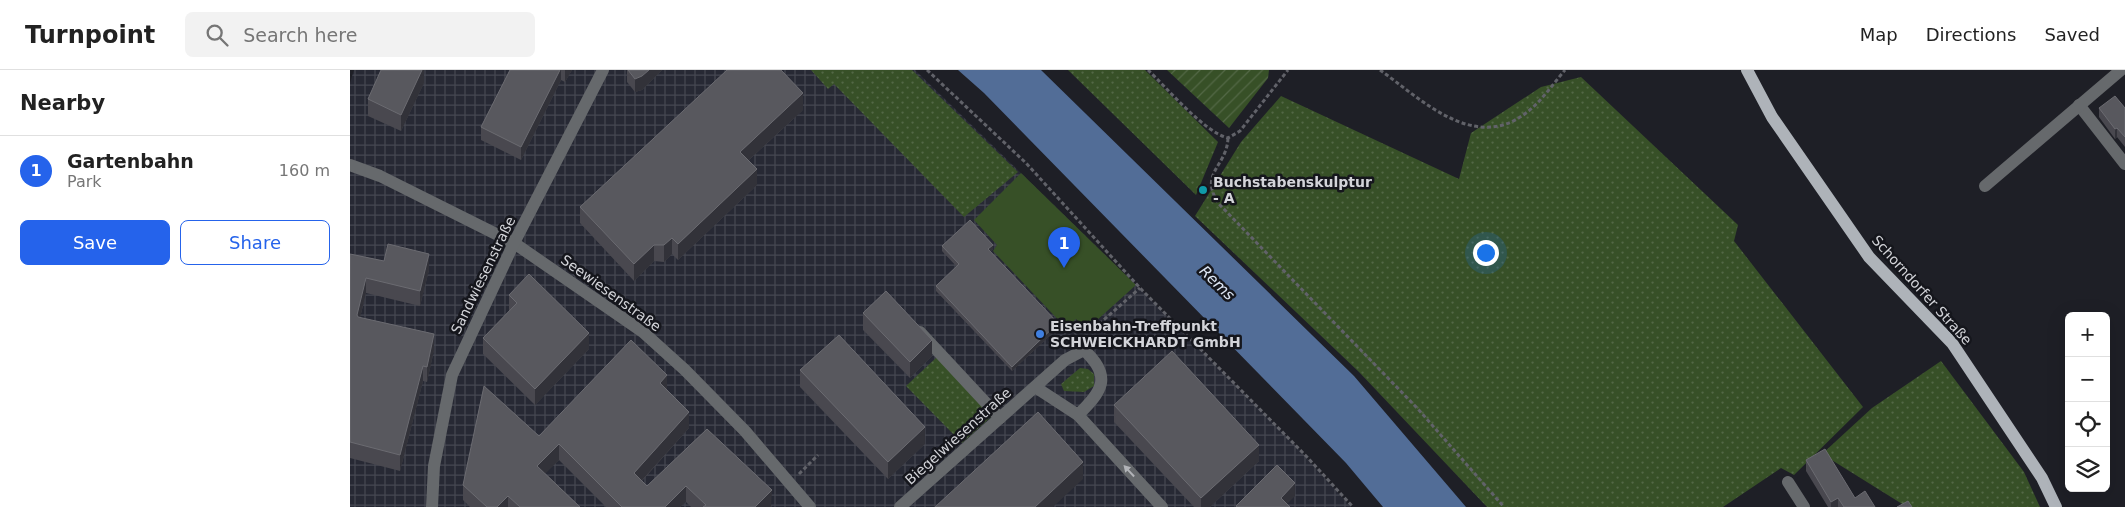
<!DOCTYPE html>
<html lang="en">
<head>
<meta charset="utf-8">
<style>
	body { margin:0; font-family:"DejaVu Sans",sans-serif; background:#f2f2f2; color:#222 }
	.controls { position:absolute; right:15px; bottom:15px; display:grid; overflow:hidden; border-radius:8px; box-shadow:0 5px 20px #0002 }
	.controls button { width:45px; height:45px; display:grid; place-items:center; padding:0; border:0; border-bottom:1px solid #e0e0e0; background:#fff; color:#222; font:25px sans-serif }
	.you { position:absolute; left:1135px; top:182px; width:18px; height:18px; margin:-12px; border:4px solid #fff; border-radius:50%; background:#1a73e8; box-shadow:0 0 0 8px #1a73e833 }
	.badge { display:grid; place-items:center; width:32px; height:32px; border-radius:50%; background:#2563eb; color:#fff; font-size:16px; font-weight:700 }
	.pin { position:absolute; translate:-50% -41px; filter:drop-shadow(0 1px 2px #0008) }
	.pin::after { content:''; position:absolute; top:26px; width:18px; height:15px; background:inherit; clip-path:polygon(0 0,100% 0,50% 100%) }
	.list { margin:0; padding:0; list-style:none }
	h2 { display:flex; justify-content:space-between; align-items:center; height:65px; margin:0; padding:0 20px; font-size:21px }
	h2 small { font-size:16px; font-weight:400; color:#767676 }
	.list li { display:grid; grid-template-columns:32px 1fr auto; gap:15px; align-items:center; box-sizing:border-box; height:70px; padding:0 20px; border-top:1px solid #e0e0e0 }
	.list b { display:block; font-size:19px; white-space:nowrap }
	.list p { margin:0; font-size:16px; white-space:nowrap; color:#767676 }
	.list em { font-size:16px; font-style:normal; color:#767676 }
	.actions { display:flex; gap:10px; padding:15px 20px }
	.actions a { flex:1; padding:11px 0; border:1px solid #2563eb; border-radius:8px; text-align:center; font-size:18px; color:#2563eb }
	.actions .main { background:#2563eb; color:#fff }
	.icon { flex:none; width:28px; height:28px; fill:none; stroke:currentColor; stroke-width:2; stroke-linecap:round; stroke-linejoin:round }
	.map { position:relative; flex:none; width:1775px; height:437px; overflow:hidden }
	header { display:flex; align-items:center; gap:30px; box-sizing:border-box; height:70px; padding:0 25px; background:#fff; border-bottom:1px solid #e0e0e0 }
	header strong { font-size:24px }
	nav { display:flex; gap:28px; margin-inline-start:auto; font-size:18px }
	.search { width:350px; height:45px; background:#f2f2f2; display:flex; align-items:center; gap:12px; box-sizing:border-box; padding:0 18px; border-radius:8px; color:#767676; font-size:19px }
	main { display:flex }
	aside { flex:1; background:#fff }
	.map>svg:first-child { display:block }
	.industrial { fill:url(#industrial-grid) }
	.grass { fill:url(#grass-dots) }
	.park { fill:#375027 }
	.garden { fill:url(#garden-furrows) }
	.water { fill:#526d97 }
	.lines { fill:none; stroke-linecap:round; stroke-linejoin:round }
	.path { stroke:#616269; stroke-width:3; stroke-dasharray:4 2.5; stroke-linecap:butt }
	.minor { stroke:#66696c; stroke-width:12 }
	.major { stroke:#aeb3b9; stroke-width:12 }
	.wall { fill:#49484f }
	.shaded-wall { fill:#323239 }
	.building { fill:#58585e; stroke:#6b6b71 }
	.oneway { fill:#b2b4b8 }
	.culture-dot { fill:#0f9aa8; stroke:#15161c; stroke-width:2 }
	.shop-dot { fill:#3f7fe0; stroke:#15161c; stroke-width:2 }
	.labels { text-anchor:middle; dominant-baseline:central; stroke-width:5; stroke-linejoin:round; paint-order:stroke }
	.poi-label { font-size:14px; font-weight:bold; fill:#d3d4d9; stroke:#15161c; text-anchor:start }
	.street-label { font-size:14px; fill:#d3d4d9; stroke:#15161c }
	.water-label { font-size:15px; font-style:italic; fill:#dce5f3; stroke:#15161c }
</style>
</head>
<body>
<header>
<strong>Turnpoint</strong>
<div class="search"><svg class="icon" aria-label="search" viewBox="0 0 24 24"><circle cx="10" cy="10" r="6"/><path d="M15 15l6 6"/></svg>Search here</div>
<nav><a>Map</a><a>Directions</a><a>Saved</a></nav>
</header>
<main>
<aside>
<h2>Nearby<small></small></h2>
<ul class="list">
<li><span class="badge">1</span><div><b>Gartenbahn</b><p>Park</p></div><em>160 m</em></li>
</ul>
<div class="actions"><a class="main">Save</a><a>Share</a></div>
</aside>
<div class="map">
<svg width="1775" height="437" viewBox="0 0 1775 437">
	<defs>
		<pattern id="industrial-grid" width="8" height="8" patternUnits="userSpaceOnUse" patternTransform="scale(1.25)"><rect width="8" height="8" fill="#272934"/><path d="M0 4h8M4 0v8" fill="none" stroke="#454751"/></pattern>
		<pattern id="grass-dots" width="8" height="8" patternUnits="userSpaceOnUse" patternTransform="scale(1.25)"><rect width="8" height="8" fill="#375027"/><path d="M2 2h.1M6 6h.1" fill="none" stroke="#536846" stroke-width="1.8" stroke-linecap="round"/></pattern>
		<pattern id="garden-furrows" width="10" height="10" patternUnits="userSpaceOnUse" patternTransform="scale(1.25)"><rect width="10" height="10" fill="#375027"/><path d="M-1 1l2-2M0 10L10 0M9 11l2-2" fill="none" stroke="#536846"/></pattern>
	</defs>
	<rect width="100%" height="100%" fill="#1e1f26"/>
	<polygon class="industrial" points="4,0 565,0 786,215 947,377 1001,437 0,437 0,13"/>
	<g class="grass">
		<polygon points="461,0 562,0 668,102 614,147 484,14 478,19"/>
		<polygon points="718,0 795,0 868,72 846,125"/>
		<polygon points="1231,7 1388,155 1384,171 1513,337 1444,405 1431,398 1373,437 1137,437 1009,302 845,146 891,72 931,26 1109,109 1121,63 1191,17"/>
		<polygon points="587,287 642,346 612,373 556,316"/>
		<polygon points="1591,291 1674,402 1690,437 1557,437 1472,384 1522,338"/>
		<polygon points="730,298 738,299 744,304 744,316 734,322 714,321 711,314"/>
	</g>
	<polygon class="park" points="671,103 786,215 736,260 726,249 716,258 643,181 647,175 624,150"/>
	<polygon class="garden" points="817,0 919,0 918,8 879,58"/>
	<polygon class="water" points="608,0 691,0 1004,306 1116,437 1033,437 996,393 634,23"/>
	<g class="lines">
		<g class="path">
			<polyline points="577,0 676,93 790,218 957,387 1003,437"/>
			<path d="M798,0C817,18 854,62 878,68L890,61L938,0"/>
			<path d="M1030,0C1071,29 1124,83 1176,43C1191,32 1203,14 1215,0"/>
			<path d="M878,68C877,97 848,103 869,134L1068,339L1154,437"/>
			<polyline points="738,269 740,262 790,218"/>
			<polyline points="449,404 468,385"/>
		</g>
		<g class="minor">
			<polyline points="1729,35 1775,94"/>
			<polyline points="0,95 30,106 164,173 293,262 335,300 395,361 460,437"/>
			<polyline points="1635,116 1771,0"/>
			<polyline points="570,262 650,348"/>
			<polyline points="728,345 812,437"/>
			<polyline points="1438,412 1454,437"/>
			<polyline points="82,437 84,396 102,305 164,173 253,0"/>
			<path d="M550,437L715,290L734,280C763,307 752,321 728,345L685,317"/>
		</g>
		<polyline class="major" points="1397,0 1422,47 1519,187 1602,273 1692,408 1706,437"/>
	</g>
	<g class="wall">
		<polygon points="74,0 74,13 51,61 18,46 18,29"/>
		<polygon points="160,0 222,0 215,12 211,10 171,90 131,70 131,57"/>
		<polygon points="277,0 312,0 292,20 285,22 277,12"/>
		<polygon points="1749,38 1775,38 1775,77 1767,67 1765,69 1749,47"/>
		<polygon points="453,40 399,90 407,115 328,190 322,184 314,192 304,191 284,211 230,153 230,137"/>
		<polygon points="592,176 643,179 640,182 708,258 662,301 586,221 586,216 607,197 592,181"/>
		<polygon points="0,184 34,191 79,200 70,236 16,223 10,248 84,280 77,312 73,311 50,401 0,388"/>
		<polygon points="159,225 239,279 185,335 133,284 133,268 159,241"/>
		<polygon points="513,243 582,286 560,308 513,260"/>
		<polygon points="450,300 575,374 538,409 450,317"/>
		<polygon points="317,320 339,358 292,411 297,416 357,359 422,436 421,437 341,437 336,432 330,437 256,437 209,390 195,403 230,437 120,437 113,430 113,415 189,366"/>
		<polygon points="764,335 909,391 860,437 844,437 764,352"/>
		<polygon points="1456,390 1505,428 1525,437 1478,437 1456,401"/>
	</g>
	<g class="shaded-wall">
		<polygon points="72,0 74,0 74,13 51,61 51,45"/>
		<polygon points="210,0 211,0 211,10 171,90 171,77"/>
		<polygon points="215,0 222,0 215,12"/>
		<polygon points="299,0 312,0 292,20 285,22 285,9"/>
		<polygon points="453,23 453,40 390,98 390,82"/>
		<polygon points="1767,58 1767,67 1765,69 1765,59"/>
		<polygon points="407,99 407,115 328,190 328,174"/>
		<polygon points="322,168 322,184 314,192 314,175"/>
		<polygon points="304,175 304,191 284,211 284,194"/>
		<polygon points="643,175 643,179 638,184 638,179"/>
		<polygon points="79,184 79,200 70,236 70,221"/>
		<polygon points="16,208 16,223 7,260 7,245"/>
		<polygon points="708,253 708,258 662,301 662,297"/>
		<polygon points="239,263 239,279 185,335 185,319"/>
		<polygon points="84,264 84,280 77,312 77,297"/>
		<polygon points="582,270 582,286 560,308 560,292"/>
		<polygon points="73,296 73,311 50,401 50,385"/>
		<polygon points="317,305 317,321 310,313"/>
		<polygon points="339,342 339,358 284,419 284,403"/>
		<polygon points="575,357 575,374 538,409 538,392"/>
		<polygon points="209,374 209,390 187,412 187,396"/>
		<polygon points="909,375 909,391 860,437 851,437 851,428"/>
		<polygon points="733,392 733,409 703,437 685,437"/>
		<polygon points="945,413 945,426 934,437 931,428"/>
		<polygon points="336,416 336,432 330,437 315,437"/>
		<polygon points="422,420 421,437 405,437"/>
		<polygon points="158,426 158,437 147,437"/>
		<polygon points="1488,428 1488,437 1481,437 1481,432"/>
	</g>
	<g class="building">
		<polygon points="31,0 72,0 51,45 18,29"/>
		<polygon points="160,0 210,0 171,77 131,57"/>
		<polygon points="278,0 299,0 292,6 285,9"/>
		<polygon points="377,0 431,0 453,23 390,82 407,99 328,174 322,168 314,175 304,175 284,194 230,137"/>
		<polygon points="1765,26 1775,38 1775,67 1767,58 1765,59 1749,38"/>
		<polygon points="620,150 643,175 638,179 708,253 662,297 586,216 609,194 592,176"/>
		<polygon points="38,174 79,184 70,221 16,208 7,245 8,247 84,264 77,297 73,296 50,385 0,372 0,184 34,191"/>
		<polygon points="179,204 239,263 185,319 133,268 167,233 159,225"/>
		<polygon points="536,221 582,270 560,292 513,243"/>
		<polygon points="489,265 575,357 538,392 450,300"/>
		<polygon points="281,270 317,305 310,313 339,342 284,403 297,416 357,359 422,420 405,437 353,437 356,435 336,416 315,437 272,437 209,374 187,396 230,437 170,437 158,426 147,437 137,437 113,415 134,316 189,366"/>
		<polygon points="822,281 909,375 851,428 764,335"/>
		<polygon points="688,342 733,392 685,437 585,437"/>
		<polygon points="1475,379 1505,428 1515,421 1525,437 1494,437 1488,428 1481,432 1456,390"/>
		<polygon points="927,395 945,413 931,428 940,437 887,437 886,436"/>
		<polygon points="1558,431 1562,437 1547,437"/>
	</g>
	<defs><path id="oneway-solid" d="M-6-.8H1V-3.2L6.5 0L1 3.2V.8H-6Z" transform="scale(1.25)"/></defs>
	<use class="oneway" href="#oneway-solid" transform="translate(779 401) rotate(-133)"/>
	<circle class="culture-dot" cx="853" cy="120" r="5"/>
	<circle class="shop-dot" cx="690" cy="264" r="5"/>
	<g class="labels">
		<g class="poi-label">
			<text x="863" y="112">Buchstabenskulptur<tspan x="863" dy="16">- A</tspan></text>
			<text x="700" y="256">Eisenbahn-Treffpunkt<tspan x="700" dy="16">SCHWEICKHARDT GmbH</tspan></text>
		</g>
		<g class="street-label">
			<text transform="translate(133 205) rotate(-64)">Sandwiesenstraße</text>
			<text transform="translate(1572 220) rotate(48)">Schorndorfer Straße</text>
			<text transform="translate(261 223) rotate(36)">Seewiesenstraße</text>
			<text transform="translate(608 366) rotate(-42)">Biegelwiesenstraße</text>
		</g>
		<g class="water-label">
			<text transform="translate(867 213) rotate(44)">Rems</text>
		</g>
	</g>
</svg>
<div class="controls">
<button>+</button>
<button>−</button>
<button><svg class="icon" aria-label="locate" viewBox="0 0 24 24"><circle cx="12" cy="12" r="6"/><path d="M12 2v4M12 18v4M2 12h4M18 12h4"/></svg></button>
<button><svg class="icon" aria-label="layers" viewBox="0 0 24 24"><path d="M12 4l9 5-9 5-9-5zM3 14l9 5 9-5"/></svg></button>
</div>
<div class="you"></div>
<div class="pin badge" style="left:714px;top:198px">1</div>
</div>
</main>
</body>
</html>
